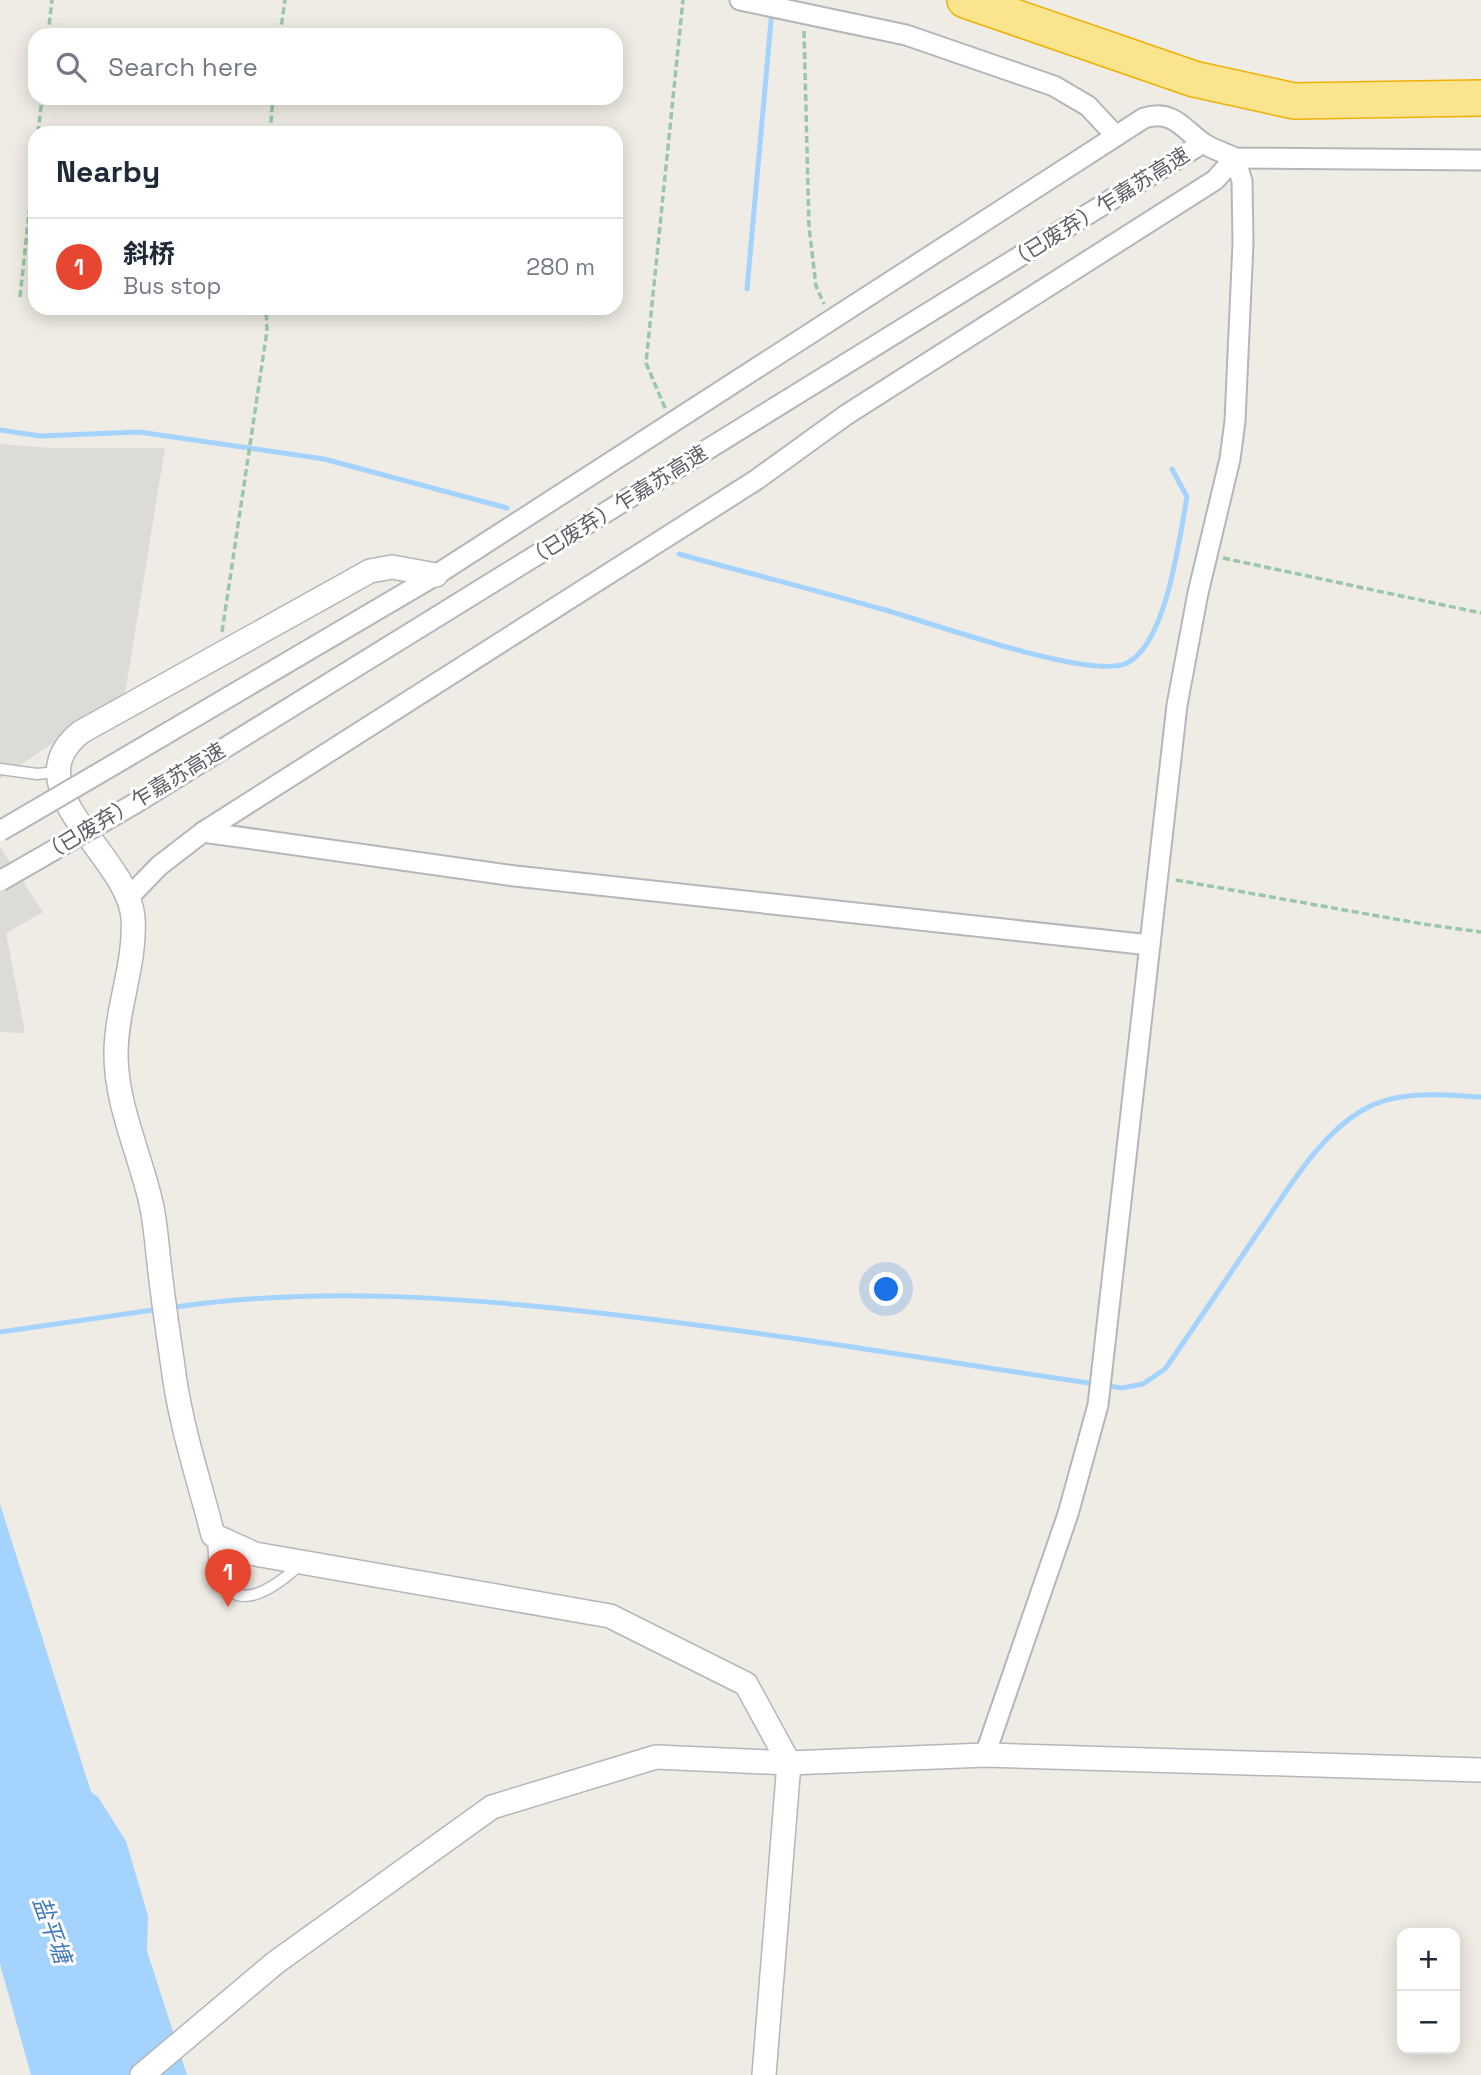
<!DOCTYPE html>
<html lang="en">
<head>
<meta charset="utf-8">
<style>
	body { margin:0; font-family:"Space Grotesk","Noto Sans SC",sans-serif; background:#f2f2f3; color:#1f2937 }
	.controls { position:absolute; right:21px; bottom:21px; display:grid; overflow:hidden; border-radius:14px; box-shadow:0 4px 18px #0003 }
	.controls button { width:63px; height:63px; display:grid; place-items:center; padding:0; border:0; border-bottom:2px solid #e0e1e3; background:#fff; color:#1f2937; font:35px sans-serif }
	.you { position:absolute; left:887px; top:1290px; width:24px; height:24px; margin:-18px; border:5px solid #fff; border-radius:50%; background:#1a73e8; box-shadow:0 0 0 10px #1a73e833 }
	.badge { display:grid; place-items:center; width:46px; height:46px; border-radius:50%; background:#e74731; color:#fff; font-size:23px; font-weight:700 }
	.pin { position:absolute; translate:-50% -58px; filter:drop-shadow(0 2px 4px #0008) }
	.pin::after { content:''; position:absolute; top:37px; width:24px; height:21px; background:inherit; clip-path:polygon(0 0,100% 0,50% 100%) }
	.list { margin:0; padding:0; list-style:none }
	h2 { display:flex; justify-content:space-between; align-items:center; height:91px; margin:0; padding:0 28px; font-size:30px }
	h2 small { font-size:23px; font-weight:400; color:#747a83 }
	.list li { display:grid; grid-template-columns:46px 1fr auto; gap:21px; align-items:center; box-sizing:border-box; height:98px; padding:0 28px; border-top:2px solid #e0e1e3 }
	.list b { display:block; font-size:26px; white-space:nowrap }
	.list p { margin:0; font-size:23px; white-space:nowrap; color:#747a83 }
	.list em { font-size:23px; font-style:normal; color:#747a83 }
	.icon { flex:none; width:38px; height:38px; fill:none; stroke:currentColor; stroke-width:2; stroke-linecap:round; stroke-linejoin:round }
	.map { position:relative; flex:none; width:1481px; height:2075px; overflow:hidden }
	.search { position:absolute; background:#fff; box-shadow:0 4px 18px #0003; left:28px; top:28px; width:595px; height:77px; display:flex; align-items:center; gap:18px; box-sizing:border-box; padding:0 24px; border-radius:21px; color:#747a83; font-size:26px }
	.panel { position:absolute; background:#fff; box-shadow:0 4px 18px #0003; left:28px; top:126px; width:595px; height:189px; border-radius:21px }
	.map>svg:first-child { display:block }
	.industrial { fill:#dddbd6 }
	.water { fill:#a4d3fe }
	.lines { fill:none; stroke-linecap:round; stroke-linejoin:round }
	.stream { stroke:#a4d3fe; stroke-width:5 }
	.service-casing { stroke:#b4b6bb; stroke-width:13 }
	.minor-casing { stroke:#b4b6bb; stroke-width:23 }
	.tertiary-casing { stroke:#b4b6bb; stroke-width:26 }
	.motorway-casing { stroke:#efb003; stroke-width:38 }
	.path { stroke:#9ac6a9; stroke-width:3.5; stroke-dasharray:7 3.5; stroke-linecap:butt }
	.service { stroke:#fff; stroke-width:10 }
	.minor { stroke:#fff; stroke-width:19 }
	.tertiary { stroke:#fff; stroke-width:23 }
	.motorway { stroke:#fbe48e; stroke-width:35 }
	.minor-bridge-casing { stroke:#b4b6bb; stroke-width:23; stroke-linecap:butt }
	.minor-bridge { stroke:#fff; stroke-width:19 }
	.labels { text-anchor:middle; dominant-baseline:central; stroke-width:6; stroke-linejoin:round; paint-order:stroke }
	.street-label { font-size:21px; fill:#5c5f64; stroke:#fff }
	.water-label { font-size:23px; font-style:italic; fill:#4378b9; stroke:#fff }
</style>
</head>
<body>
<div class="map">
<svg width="1481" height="2075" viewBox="0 0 1481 2075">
	<rect width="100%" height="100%" fill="#eeece4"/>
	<g class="industrial">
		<polygon points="0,444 50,448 165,448 125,694 0,779"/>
		<polygon points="0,847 43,912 6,933 25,1033 0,1032"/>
	</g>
	<polygon class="water" points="0,1504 91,1792 98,1797 126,1841 148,1916 147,1951 187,2075 31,2075 0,1964"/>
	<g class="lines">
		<g class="stream">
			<polyline points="747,289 772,10"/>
			<polyline points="0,430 40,436 139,432 324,459 507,508"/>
			<path d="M679,554C747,573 816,590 885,610C929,622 1091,681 1127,663C1167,643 1179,539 1187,497L1172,469"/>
			<path d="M169,1308C314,1286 463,1297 608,1314C780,1334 951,1363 1122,1388L1143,1384L1165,1369C1198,1322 1229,1275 1261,1228C1289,1188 1318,1137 1361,1111C1396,1089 1442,1095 1481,1097"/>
			<polyline points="0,1332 160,1309"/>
		</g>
		<defs>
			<g id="service">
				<polyline points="0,769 37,774 57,772"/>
				<path d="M213,1536C214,1548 213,1568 219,1579C240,1616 280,1583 301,1564"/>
			</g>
			<g id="minor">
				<polyline points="740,0 906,35 1054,86 1088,106 1116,136"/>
				<path d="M113,765L436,575L1144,118C1173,109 1183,129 1203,143C1212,149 1225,153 1235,158L1481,160"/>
				<polyline points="134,804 1203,143"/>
				<polyline points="203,832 515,876 1150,945"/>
				<polyline points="129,897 159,866 203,832 756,480 846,415 1215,180 1235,158"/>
				<polyline points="985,1755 1068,1514 1098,1405 1177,705 1198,593 1230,459 1235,421 1243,243 1242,181 1235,158"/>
			</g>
			<g id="tertiary">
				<path d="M436,575L392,567L370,571L81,732C10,788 129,856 133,918C136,964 116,1008 116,1054C116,1105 140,1154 151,1203C156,1225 157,1249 160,1271C164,1308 170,1345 175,1381C183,1433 200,1484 213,1535L255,1554L610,1616L746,1684L789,1763L764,2075"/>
				<polyline points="142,2075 275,1963 492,1807 656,1757 789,1763 985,1755 1481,1770"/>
			</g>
			<polyline id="motorway" points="965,0 1194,79 1294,101 1481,98"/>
		</defs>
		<use href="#service" class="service-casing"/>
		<use href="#minor" class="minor-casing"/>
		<use href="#tertiary" class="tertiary-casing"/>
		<use href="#motorway" class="motorway-casing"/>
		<g class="path">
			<polyline points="804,31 809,227 816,286 824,304"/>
			<polyline points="48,35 52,0"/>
			<polyline points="280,35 285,0"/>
			<polyline points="38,133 42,98"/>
			<polyline points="270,133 273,98"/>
			<polyline points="20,297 35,158"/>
			<polyline points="665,408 646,363 683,0"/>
			<polyline points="1223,558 1481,613"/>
			<polyline points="222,632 267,331 266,308"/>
			<polyline points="1176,880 1423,924 1481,932"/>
		</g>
		<use href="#service" class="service"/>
		<use href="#minor" class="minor"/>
		<use href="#tertiary" class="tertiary"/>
		<use href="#motorway" class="motorway"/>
		<defs>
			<g id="minor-bridge">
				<polyline points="0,831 113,765"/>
				<polyline points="0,881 134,804"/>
			</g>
		</defs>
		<use href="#minor-bridge" class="minor-bridge-casing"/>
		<use href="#minor-bridge" class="minor-bridge"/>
	</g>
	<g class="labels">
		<g class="street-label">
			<text transform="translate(1098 208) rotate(-32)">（已废弃）乍嘉苏高速</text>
			<text transform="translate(616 506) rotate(-32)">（已废弃）乍嘉苏高速</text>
			<text transform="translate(133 802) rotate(-31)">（已废弃）乍嘉苏高速</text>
		</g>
		<g class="water-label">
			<text transform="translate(52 1930) rotate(70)">盐平塘</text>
		</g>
	</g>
</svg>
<div class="controls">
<button>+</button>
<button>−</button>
</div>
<div class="you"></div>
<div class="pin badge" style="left:228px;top:1607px">1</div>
<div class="search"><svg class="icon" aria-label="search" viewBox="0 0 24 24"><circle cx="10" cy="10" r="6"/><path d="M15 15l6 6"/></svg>Search here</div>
<section class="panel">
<h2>Nearby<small></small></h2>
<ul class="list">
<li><span class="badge">1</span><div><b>斜桥</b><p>Bus stop</p></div><em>280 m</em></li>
</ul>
</section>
</div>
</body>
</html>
